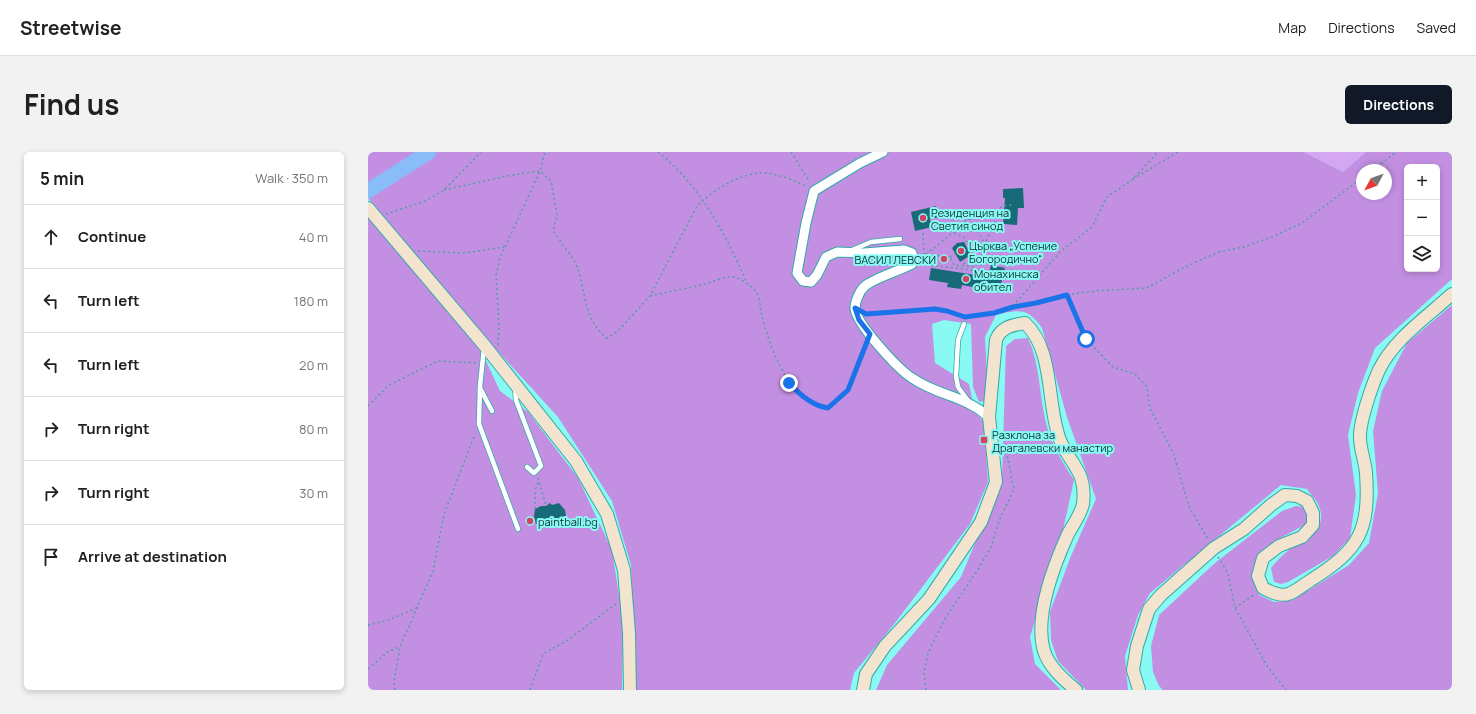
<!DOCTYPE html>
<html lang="en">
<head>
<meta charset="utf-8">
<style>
	body { margin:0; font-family:Manrope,sans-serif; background:#f2f2f2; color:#202124 }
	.controls { position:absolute; right:12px; top:12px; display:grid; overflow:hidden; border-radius:6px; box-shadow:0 2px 6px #0003 }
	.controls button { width:36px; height:36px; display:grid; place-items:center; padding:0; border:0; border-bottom:1px solid #e0e0e0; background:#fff; color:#202124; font:20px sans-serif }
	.compass { position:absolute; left:988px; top:12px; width:36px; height:36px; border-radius:50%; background:#fff; box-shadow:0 2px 6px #0003; rotate:229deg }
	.stop { position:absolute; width:12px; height:12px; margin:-9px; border:3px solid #1a73e8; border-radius:50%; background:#fff }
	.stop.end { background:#1a73e8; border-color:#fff; box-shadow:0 1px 4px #0008 }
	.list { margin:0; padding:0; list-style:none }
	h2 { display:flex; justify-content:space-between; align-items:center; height:52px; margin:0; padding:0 16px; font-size:17px }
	h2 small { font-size:13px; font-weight:400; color:#757577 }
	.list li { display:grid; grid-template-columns:26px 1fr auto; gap:12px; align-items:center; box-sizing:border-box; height:64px; padding:0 16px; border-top:1px solid #e0e0e0 }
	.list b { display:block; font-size:15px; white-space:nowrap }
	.list em { font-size:13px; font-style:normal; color:#757577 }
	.icon { flex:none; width:22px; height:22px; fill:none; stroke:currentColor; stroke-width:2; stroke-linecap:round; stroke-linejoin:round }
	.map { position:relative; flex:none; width:1084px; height:538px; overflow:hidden; border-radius:6px }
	header { display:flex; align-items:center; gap:24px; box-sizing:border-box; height:56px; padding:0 20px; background:#fff; border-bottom:1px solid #e0e0e0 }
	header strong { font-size:19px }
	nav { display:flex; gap:22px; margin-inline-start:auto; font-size:14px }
	.intro { display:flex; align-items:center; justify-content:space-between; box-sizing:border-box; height:96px; padding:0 24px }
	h1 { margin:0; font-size:28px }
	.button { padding:10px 18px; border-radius:6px; background:#111827; color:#fff; font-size:14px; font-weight:700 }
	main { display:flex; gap:24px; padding:0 24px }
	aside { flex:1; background:#fff; border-radius:6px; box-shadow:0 2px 6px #0003 }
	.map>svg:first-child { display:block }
	.green { fill:#d5a6f2 }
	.forest { fill:#c38fe2; fill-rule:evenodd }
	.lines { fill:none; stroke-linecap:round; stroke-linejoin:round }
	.river { stroke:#89bdf9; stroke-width:15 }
	.building { fill:#196a78 }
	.lane-casing { stroke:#31aaa7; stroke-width:6 }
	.street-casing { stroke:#31aaa7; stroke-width:11 }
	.secondary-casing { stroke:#31aaa7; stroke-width:14 }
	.path { stroke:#519f9c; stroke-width:1.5; stroke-dasharray:2 3; stroke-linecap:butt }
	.lane { stroke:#fff; stroke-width:4.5 }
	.street { stroke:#fff; stroke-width:9 }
	.secondary { stroke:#f3e4cf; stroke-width:12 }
	.route { stroke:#1a73e8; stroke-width:5 }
	.poi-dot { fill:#d24261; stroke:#89f9f4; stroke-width:1.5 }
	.labels { text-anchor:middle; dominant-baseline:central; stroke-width:4; stroke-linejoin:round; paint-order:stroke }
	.poi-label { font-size:11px; fill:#0c3130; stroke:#89f9f4; text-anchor:start }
</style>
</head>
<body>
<header>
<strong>Streetwise</strong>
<nav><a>Map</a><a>Directions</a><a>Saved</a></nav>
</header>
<div class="intro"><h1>Find us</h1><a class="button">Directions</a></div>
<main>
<aside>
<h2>5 min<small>Walk · 350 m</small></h2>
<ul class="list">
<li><svg class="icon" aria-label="ahead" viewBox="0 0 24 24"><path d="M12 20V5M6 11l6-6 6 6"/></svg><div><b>Continue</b></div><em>40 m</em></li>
<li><svg class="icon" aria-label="left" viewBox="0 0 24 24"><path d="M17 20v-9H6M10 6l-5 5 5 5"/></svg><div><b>Turn left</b></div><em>180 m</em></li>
<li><svg class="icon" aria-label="left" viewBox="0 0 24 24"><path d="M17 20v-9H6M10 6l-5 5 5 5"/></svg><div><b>Turn left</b></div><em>20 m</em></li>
<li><svg class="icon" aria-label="right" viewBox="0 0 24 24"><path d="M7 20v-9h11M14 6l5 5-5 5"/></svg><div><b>Turn right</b></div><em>80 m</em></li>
<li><svg class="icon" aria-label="right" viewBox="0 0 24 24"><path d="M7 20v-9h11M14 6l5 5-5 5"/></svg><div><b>Turn right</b></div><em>30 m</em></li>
<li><svg class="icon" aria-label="arrive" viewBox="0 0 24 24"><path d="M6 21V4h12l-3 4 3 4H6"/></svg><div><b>Arrive at destination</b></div></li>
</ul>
</aside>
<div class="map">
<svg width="1084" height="538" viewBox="0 0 1084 538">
	<rect width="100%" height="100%" fill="#89f9f4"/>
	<polygon class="green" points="936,0 998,0 975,20"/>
	<g class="forest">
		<path d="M0,0H936L975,20L998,0H1084V127L1007,196L990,241L980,283L988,343L982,386L965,404L920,430L913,432L906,430L903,416C909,408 916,402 923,396C940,385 961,377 950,352C948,347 942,342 939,337L913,333L782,441L770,463L757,504L760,538H718L690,509L683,488L682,460L703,404L728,347L699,265L674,176C659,155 651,158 628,163L617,185L620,248L611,250L605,235L603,172L576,168L564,172L567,211L601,232L607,260L616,270L620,330L602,372L527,471L486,521L482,538H267L263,413L244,349L190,265L94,160L0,46ZM1039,15H1069V117H1039ZM994,18H1018V42H994Z"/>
		<polygon points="0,64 112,196 132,239 160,260 210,326 244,398 255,469 254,538 0,538"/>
		<path d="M1084,153V538H795L791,534L785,520L783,494L791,463L847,411L914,359L928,354L936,355L941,362L940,371C919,384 882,395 885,425C885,431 889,438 891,443L906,450L925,448L981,413L1001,391L1010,341L1005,279L1014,239L1039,191Z"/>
		<path d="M660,186C672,213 671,239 677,267C682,290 693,308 706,328L695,378L662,485L667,512L693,538H508L519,513L593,425L634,327L638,194L647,187Z"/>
	</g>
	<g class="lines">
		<polyline class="river" points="0,39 61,0"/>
	</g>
	<g class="building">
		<polygon points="655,36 656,56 650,56 649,73 635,72 637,46 635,46 635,37"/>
		<polygon points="568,54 571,65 562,67 564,75 547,79 543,60"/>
		<polygon points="596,90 603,103 592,110 584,96 589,91"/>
		<polygon points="623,113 637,116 631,140 594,133 593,137 579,135 580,131 561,128 563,116 620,125"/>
		<polygon points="182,351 184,353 191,351 197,358 198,364 192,366 195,370 184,373 168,372 166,364 167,357 173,354 178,354"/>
	</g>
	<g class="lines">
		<defs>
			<g id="lane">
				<polyline points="484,98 503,90 532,87"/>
				<polyline points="596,172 590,188 588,224 590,235 601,250"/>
				<polyline points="116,196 112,234 111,272 150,377"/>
				<polyline points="112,236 124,259"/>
				<polyline points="147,236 148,248 173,314 166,321 159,315"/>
			</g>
			<path id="street" d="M515,0L492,11L446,39L438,71L429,121L435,129L443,130L449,123L458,105L469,100L496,101L536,98L544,101L546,108L544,112C531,119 506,126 497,134C492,138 487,149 487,156C488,172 530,217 544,226C570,244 596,243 621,265"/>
			<g id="secondary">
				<polyline points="0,56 117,194 208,309 239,362 256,418 261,481 262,538"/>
				<path d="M495,538L498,522L517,494L561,447L613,370L628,330L621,265L628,188C633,175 644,173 657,171C687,199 678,252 692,288C703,314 719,319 715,352C713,362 705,373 700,382C686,413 666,465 676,499C681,515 696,528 708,538"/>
				<path d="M771,538L765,518L769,494L781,457L793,443L846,396L876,377L903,353L917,343L929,344L939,349L945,361V373L934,385L911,394L895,406L890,424L895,436C919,449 922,442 943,428C991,398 1002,379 998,321C997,308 991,295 992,282C993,266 1004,233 1011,218C1026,187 1059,165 1084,142"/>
			</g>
		</defs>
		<use href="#lane" class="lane-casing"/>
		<use href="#street" class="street-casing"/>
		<use href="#secondary" class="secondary-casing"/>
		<g class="path">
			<path d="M290,0C332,33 358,83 379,131"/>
			<polyline points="423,0 442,30"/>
			<polyline points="1005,18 1028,0"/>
			<polyline points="765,27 810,0"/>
			<path d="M76,38L144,23L172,19L183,29L189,63L185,79C192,89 206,106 210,117C218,142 216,169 239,186L251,178L282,144L328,56C341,39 376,19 398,21C411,23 428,28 439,35"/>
			<polyline points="18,62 57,49 76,38 113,0"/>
			<polyline points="602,66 617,92"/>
			<polyline points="555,81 556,102"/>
			<polyline points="586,81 596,85 606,103 605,108 593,113"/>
			<polyline points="50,99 96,101 137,95"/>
			<polyline points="554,102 582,105 586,113 608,115 608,120"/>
			<polyline points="558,102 591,76 598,68 628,61 634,54 645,53"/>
			<polyline points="582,105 587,102"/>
			<polyline points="553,112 612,119 617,92 627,69 628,61"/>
			<polyline points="699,143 718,187 745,215 767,222 779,235 782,256 806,303 821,355 840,387"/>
			<path d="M282,144C299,140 317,137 333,133C343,131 355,124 366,125C371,126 381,132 385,136C392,143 392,155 394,164C402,196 422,252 459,256L481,238L498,192"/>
			<polyline points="645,154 693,99 724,75 739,45 764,28 790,0"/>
			<polyline points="498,162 567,157 579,159 597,165 626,161 645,155 669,151 699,143 727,139 779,136 817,115 851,100 876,95 904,85 934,71 994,26"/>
			<polyline points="130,193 131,176 128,123 132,106 172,19 177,0"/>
			<polyline points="0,254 21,233 70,209 109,211"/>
			<polyline points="170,326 178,354"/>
			<polyline points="167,357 167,338 170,330"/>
			<polyline points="850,405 860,421 867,456 899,514 918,538"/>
			<polyline points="867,456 887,442"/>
			<polyline points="0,473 21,468 50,455"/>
			<polyline points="0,517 21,499 32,495"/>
			<polyline points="27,538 26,530 32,495 65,419 76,362 107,282"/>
			<polyline points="162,538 175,502 200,488 249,451"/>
			<polyline points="558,538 556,520 560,501 576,468 609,419 623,395 631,369 646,337 639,303 635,294"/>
		</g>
		<use href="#lane" class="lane"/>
		<use href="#street" class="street"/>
		<use href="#secondary" class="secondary"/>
	</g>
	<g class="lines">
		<path class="route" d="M421,231C431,242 444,254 460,256L480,238L502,182L491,168L487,156L498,162L567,157L579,159L597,165L626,161L645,155L668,151L699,143L718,187"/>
	</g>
	<g class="poi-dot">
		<circle cx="555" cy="66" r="4"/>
		<circle cx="593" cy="99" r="4"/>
		<circle cx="576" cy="107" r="4"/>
		<circle cx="598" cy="127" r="4"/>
		<rect x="612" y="284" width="8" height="8" rx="2"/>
		<circle cx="162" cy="369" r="4"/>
	</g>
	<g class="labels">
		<g class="poi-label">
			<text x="563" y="60">Резиденция на<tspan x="563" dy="13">Светия синод</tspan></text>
			<text x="601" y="93">Църква „Успение<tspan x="601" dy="13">Богородично“</tspan></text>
			<text x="568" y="107" text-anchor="end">ВАСИЛ ЛЕВСКИ</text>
			<text x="606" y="121">Монахинска<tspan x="606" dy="13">обител</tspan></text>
			<text x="624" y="282">Разклона за<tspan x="624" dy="13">Драгалевски манастир</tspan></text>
			<text x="170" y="369">paintball.bg</text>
		</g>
	</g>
</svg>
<div class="controls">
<button>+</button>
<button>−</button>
<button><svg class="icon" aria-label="layers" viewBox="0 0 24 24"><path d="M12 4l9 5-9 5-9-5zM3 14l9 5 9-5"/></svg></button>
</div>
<svg class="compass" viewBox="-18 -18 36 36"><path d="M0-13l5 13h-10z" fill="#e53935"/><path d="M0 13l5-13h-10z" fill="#757577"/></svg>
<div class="stop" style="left:718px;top:187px"></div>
<div class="stop end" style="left:421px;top:231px"></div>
</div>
</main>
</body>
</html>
